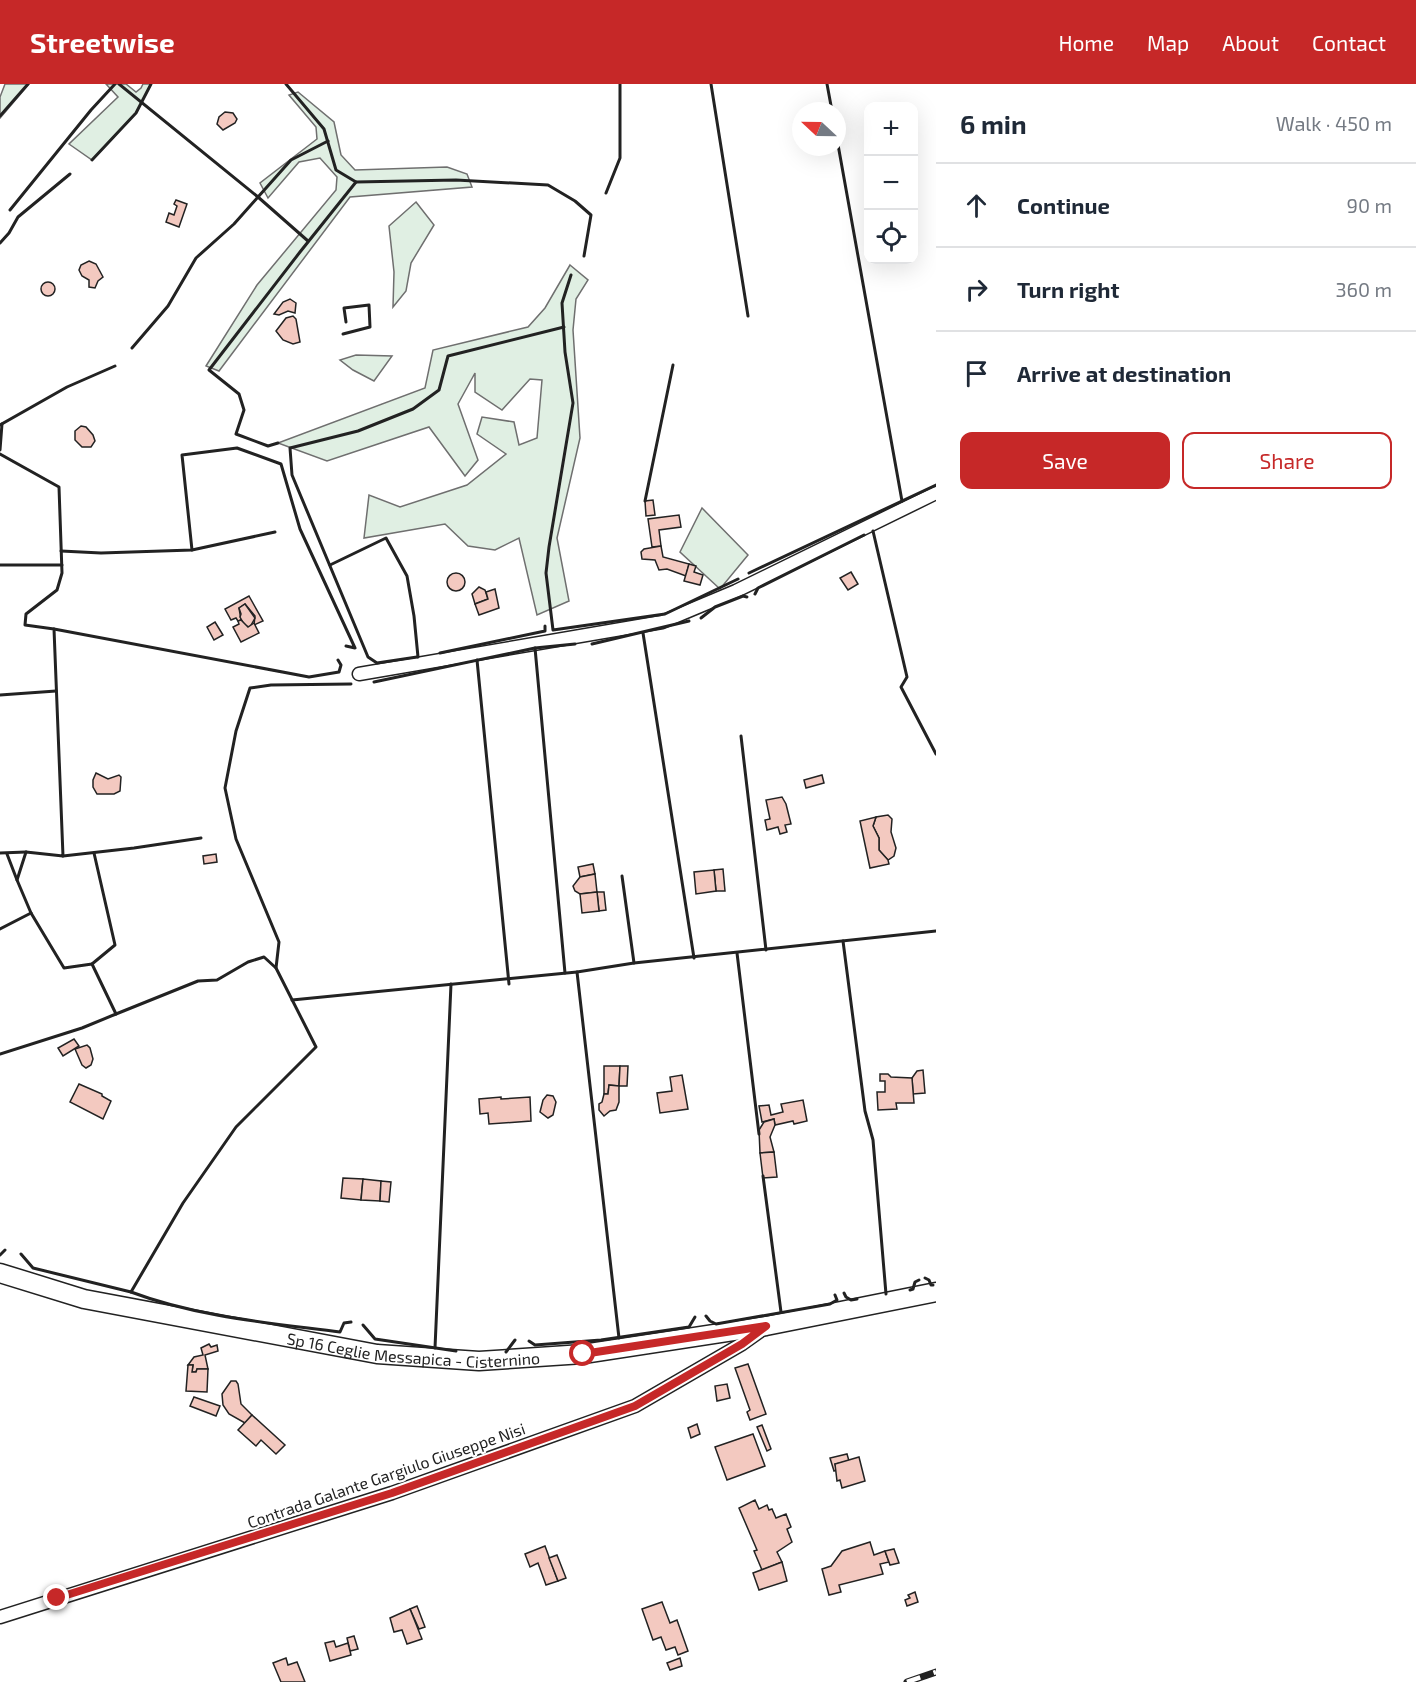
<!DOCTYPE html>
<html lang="en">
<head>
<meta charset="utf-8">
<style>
	body { margin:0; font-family:"Exo 2",sans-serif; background:#f2f2f3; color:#1f2937 }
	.controls { position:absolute; right:18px; top:18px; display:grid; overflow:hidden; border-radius:12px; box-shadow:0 6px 24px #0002 }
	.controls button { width:54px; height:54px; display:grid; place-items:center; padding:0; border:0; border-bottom:2px solid #e0e1e3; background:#fff; color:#1f2937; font:30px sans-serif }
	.compass { position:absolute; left:792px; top:18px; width:54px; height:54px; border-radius:50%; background:#fff; box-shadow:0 6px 24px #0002; rotate:292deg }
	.stop { position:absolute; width:18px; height:18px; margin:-14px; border:4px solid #c62828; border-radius:50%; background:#fff }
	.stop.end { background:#c62828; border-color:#fff; box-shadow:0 2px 6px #0008 }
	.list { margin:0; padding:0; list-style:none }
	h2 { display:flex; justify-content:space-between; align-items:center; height:78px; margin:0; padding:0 24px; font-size:26px }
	h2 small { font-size:20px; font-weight:400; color:#747a83 }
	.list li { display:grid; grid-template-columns:39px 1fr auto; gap:18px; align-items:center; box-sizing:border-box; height:84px; padding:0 24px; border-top:2px solid #e0e1e3 }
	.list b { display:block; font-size:22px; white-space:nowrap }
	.list em { font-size:20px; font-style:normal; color:#747a83 }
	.actions { display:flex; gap:12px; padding:18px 24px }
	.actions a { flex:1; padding:14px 0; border:2px solid #c62828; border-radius:12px; text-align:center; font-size:21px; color:#c62828 }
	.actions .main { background:#c62828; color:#fff }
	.icon { flex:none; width:33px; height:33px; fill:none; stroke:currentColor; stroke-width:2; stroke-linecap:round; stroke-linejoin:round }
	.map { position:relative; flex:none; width:936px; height:1598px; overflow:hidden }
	header { display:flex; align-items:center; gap:36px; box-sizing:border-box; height:84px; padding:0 30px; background:#c62828; color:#fff }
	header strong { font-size:28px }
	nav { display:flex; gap:33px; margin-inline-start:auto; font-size:21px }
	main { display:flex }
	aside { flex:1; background:#fff }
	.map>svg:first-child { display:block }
	.green { fill:#e0efe3; stroke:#6f6f6f; stroke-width:1.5 }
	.building { fill:#f3c9c0; stroke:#222; stroke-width:1.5 }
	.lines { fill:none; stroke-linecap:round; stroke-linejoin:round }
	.minor-casing { stroke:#222; stroke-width:15 }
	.secondary-casing { stroke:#222; stroke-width:21 }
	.minor { stroke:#fff; stroke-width:12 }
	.secondary { stroke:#fff; stroke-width:18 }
	.rail-casing { stroke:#222; stroke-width:7 }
	.rail { stroke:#fff; stroke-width:4.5; stroke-dasharray:14; stroke-linecap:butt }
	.wall { stroke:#222; stroke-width:3 }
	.route { stroke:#c62828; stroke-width:8 }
	.labels { text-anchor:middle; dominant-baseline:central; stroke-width:4.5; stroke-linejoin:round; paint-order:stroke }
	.street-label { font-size:16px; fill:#222; stroke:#fff }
</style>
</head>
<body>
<header>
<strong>Streetwise</strong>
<nav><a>Home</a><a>Map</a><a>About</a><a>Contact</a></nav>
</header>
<main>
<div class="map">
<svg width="936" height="1598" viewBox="0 0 936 1598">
	<rect width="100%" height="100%" fill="#fff"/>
	<g class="green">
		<polygon points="5,0 29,0 0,34 0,13"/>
		<polygon points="106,0 126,0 136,8 141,4 143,0 151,0 136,29 92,76 69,60 118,13"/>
		<polygon points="298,8 334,38 341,71 355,86 447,83 467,90 472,103 350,113 219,287 206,282 257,201 336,106 337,93 320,74 299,78 268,114 260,99 317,55 316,43 289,11"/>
		<polygon points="416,118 434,141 411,179 406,207 393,223 394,188 389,142"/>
		<polygon points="570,181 588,196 576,215 573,246 580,354 557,454 569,517 537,531 519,454 495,466 468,462 445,440 364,454 369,411 400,423 467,401 506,370 477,350 482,333 514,338 519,361 537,354 542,296 530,295 502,326 475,308 475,289 458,320 478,376 465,392 429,343 327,377 278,359 425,304 433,266 528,243 545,224"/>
		<polygon points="356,271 392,272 374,297 353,286 340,276"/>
		<polygon points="702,424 748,471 720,505 680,468"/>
	</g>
	<g class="building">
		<polygon points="225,28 233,29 237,35 235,39 223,46 217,40 219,33"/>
		<polygon points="176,116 187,120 179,143 166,138 169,129 174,131 177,122 174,120"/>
		<polygon points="89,177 96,180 103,193 98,197 95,204 89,203 89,196 82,192 79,186 81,181"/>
		<circle cx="48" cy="205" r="7"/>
		<polygon points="290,215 296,219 295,229 288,227 279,231 274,230 283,218"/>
		<polygon points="293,232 296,235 300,258 293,260 283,256 276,247 286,234"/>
		<polygon points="81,342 86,343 93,351 95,357 91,363 82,363 75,356 75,347"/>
		<polygon points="653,416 655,431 646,432 645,417"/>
		<polygon points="679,431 681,443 659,446 661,462 652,463 648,435"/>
		<polygon points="661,462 663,473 689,480 686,492 667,485 659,486 655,476 642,475 641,468 644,465"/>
		<polygon points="689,480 696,482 694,488 703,491 700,501 684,497"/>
		<polygon points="851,488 858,500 848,506 840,494"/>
		<circle cx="456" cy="498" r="9"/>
		<polygon points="479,503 485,506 488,515 475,520 472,510"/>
		<polygon points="495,505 499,524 479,531 475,520 488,515 486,508"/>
		<polygon points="249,512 263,537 254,541 255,532 245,520 239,524 241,536 238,537 236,534 231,536 225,525"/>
		<polygon points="245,520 255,534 250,543 245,542 240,533 241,530 239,524"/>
		<polygon points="241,536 248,543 254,539 259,549 241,558 233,543 239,540 238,537"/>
		<polygon points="215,538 223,551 214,556 207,543"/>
		<polygon points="96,689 108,695 119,691 121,693 120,707 114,710 97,710 93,703 93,696"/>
		<polygon points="822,691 824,699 806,704 804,696"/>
		<polygon points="782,713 786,720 791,740 785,741 787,748 780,750 778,743 767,746 765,736 770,735 766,716"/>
		<polygon points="888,731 892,735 891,748 896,764 894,772 888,776 879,766 879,754 873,742 876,733"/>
		<polygon points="876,733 873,742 879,754 879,766 888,776 889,780 870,784 860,737"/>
		<polygon points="216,770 217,778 204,780 203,772"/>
		<polygon points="593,780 595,790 580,793 578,783"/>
		<polygon points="723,785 725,807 716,807 714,786"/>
		<polygon points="714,786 716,807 696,810 694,788"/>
		<polygon points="595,790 597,808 580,810 575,807 573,802 580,793"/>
		<polygon points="597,808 604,808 606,826 599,827"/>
		<polygon points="597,808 599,827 582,829 580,810"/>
		<polygon points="74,955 79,962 63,972 58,964"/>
		<polygon points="87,961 90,964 93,975 91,981 86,984 82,981 75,965"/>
		<polygon points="604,982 620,982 619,1002 609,1001 608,1010 604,1010"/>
		<polygon points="620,982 628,982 627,1002 619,1002"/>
		<polygon points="923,986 925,1009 913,1010 912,994 917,987"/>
		<polygon points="880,990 888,990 891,993 912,994 914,1019 896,1019 897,1025 878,1026 877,1008 885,1008 885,997 880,997"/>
		<polygon points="682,991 688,1025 660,1029 657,1009 672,1007 670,993"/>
		<polygon points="79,1000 102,1010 102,1012 111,1017 103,1035 70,1018"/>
		<polygon points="609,1001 619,1002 619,1018 616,1026 610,1027 604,1032 599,1026 599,1020 602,1018 604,1010 608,1010"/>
		<polygon points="547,1011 553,1012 556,1018 553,1031 548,1034 540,1028 543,1016"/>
		<polygon points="501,1013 501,1015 530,1013 531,1037 489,1040 488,1029 480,1030 479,1015"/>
		<polygon points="803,1016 807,1037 794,1040 793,1037 775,1041 774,1035 762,1038 759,1022 769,1021 771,1031 783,1028 781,1020"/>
		<polygon points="774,1035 775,1041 770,1053 774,1068 760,1069 759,1046 764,1038"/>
		<polygon points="774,1068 777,1093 763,1094 760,1069"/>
		<polygon points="343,1094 363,1095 361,1116 341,1114"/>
		<polygon points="363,1095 381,1097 380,1117 361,1116"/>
		<polygon points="381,1097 391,1098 389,1118 380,1117"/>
		<polygon points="209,1260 211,1263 217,1261 218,1267 205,1271 208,1285 197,1285 196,1288 192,1288 193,1281 188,1281 194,1273 203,1271 201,1264"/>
		<polygon points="748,1280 766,1330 750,1336 747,1328 750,1326 735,1284"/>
		<polygon points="188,1281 193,1281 192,1288 196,1288 197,1285 208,1285 207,1308 186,1307"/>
		<polygon points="231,1297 236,1297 238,1300 241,1320 252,1331 245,1339 229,1330 223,1321 222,1310"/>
		<polygon points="727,1300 730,1314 717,1317 715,1302"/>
		<polygon points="194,1313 220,1322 216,1332 190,1322"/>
		<polygon points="252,1331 285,1361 276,1370 261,1356 256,1362 238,1346"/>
		<polygon points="697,1340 700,1350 691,1354 688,1344"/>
		<polygon points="762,1341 771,1365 767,1367 757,1343"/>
		<polygon points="753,1350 765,1382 727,1396 715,1363"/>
		<polygon points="847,1370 849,1377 835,1380 837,1386 834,1387 830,1374"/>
		<polygon points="859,1373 865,1397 842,1404 840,1396 837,1397 835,1380"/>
		<polygon points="755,1416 759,1425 767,1421 769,1426 772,1425 776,1434 786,1430 791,1443 787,1445 792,1458 777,1468 782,1478 762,1486 754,1467 757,1466 739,1424"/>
		<polygon points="870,1458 874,1471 885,1467 889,1478 880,1480 883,1490 839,1501 841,1508 829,1511 822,1485 831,1482 842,1467"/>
		<polygon points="545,1462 558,1497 546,1501 538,1479 530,1483 525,1470"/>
		<polygon points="894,1465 899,1479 890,1481 885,1467"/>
		<polygon points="557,1471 566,1494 558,1497 549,1474"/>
		<polygon points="782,1478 787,1497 759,1506 753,1489"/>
		<polygon points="915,1508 918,1518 907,1522 905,1516 910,1514 908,1511"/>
		<polygon points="662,1518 670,1539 677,1536 688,1567 678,1571 675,1563 666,1566 661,1553 653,1556 642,1525"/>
		<polygon points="417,1522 425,1543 419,1545 410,1525"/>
		<polygon points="410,1525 422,1555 407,1560 402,1546 394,1548 390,1534"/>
		<polygon points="354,1552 358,1565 350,1567 347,1554"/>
		<polygon points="334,1557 336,1563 348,1559 351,1571 330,1577 325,1559"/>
		<polygon points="286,1574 288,1581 297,1578 305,1598 281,1598 273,1579"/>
		<polygon points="680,1574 682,1582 670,1586 667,1579"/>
	</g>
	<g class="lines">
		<defs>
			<g id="minor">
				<polyline points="359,590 662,538 736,507 936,409"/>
				<polyline points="0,1533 392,1409 635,1322 742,1260 763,1245"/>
			</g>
			<g id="secondary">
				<path id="s1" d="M0,1189L84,1215L377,1270L479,1277L583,1270L766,1242L936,1208"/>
			</g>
		</defs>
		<use href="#minor" class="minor-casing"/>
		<use href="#secondary" class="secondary-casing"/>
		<use href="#minor" class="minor"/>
		<use href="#secondary" class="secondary"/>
		<defs>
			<polyline id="rail" points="907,1598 936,1588"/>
		</defs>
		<use href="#rail" class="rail-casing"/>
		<use href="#rail" class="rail"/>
		<g class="wall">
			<polyline points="119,0 258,113 308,157"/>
			<polyline points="286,0 324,45 336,86 356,98 456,96 548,101 575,117 591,131 584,172"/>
			<polyline points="711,0 748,232"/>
			<polyline points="827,0 832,27"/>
			<polyline points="0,32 28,0"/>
			<polyline points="837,55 902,417"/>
			<polyline points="92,76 136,29 151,0"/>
			<polyline points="606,109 620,74 620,0"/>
			<polyline points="10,126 91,26 115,0"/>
			<polyline points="0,159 9,149 18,133 70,90"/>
			<polyline points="571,191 562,219 565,268 573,319 549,463 546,489 553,546 665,530 738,495"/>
			<polyline points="343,250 370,243 369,221 344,224 346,238"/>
			<polyline points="132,264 168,222 196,174 234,140 291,76 328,57"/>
			<polyline points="0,341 67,303 115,282"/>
			<polyline points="278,359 268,362 236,350 244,326 239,310 209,286 300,168 356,98"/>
			<polyline points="0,366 2,340"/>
			<polyline points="0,370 59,403 62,489 57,506 26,530 25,541 54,545 63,772 26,768 17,796 31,829 64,884 92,880 116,930 198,897 217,896 248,878 264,873 276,884 316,963 236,1043 183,1119 131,1208 33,1184 21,1170"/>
			<polyline points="645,417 673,281"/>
			<polyline points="873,447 907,593 901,603 936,670"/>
			<polyline points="192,466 275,448"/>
			<polyline points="61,467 101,469 192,466 182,371 237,364 281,380 300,445 355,564 346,562"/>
			<polyline points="0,481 62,481"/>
			<polyline points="330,481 386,454 407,492 414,532 418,573"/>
			<polyline points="749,489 936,401"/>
			<polyline points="755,510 758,504 864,451"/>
			<polyline points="701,534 715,523 743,512 747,513"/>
			<polyline points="54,545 309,593 339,588 341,581 338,576"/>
			<polyline points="643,549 694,874"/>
			<polyline points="592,560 689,537"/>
			<polyline points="535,564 565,889"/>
			<polyline points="440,569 545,547 545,542"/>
			<polyline points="417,573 377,579 368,573 292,391 290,364 358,347 413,325 439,306 448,272 564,243"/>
			<polyline points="477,576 509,900"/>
			<polyline points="374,598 535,564 575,560"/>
			<polyline points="0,611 56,607"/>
			<polyline points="741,652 766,866"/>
			<polyline points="0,769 26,768"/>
			<polyline points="7,770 17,796"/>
			<polyline points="63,772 134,764 201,754"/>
			<polyline points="622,792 634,879"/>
			<polyline points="0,845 31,829"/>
			<polyline points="843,857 865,1027 873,1056 886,1210"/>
			<polyline points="737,869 759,1050"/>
			<polyline points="92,880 115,861 94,769"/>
			<polyline points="276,884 279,858 236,755 225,704 236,647 250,604 271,601 351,600"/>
			<polyline points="577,888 634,879 936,847"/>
			<polyline points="292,916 577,888 619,1254"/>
			<polyline points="0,970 82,944 116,930"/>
			<polyline points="763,1092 781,1228"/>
			<polyline points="0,1171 5,1166"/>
			<polyline points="925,1194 929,1196 931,1201 933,1201"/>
			<polyline points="910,1206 913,1205 915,1198 919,1196"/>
			<path d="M131,1208C197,1233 271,1239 340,1248L344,1239L351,1238"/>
			<polyline points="844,1209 846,1213 851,1216 857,1215"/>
			<polyline points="706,1232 710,1237 716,1240 830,1220 837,1216 835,1211"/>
			<polyline points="363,1241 375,1255 456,1267"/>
			<polyline points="529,1257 535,1261 601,1256 689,1243 695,1233"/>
			<polyline points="435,1264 451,900"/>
			<polyline points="506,1268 515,1256"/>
		</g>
	</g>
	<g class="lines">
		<polyline class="route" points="57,1514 392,1409 635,1322 742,1260 766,1242 583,1270"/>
	</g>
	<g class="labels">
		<g class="street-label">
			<text stroke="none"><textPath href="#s1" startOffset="422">Sp 16 Ceglie Messapica - Cisternino</textPath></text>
			<text transform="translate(386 1391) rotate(-19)">Contrada Galante Gargiulo Giuseppe Nisi</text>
		</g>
	</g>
</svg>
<div class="controls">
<button>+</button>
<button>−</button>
<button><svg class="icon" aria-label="locate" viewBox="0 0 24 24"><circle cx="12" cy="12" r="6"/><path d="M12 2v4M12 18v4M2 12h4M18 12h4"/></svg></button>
</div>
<svg class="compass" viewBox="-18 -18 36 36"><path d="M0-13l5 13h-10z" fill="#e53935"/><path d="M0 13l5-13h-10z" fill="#747a83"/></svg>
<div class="stop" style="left:583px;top:1270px"></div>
<div class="stop end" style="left:57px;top:1514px"></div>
</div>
<aside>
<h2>6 min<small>Walk · 450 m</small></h2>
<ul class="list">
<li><svg class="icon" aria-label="ahead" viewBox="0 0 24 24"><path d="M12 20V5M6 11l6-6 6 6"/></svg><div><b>Continue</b></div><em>90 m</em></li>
<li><svg class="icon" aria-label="right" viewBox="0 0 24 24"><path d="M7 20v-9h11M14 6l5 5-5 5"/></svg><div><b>Turn right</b></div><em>360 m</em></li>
<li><svg class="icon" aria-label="arrive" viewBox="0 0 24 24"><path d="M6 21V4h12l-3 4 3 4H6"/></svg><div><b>Arrive at destination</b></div></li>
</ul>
<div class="actions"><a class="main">Save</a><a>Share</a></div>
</aside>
</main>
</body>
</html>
